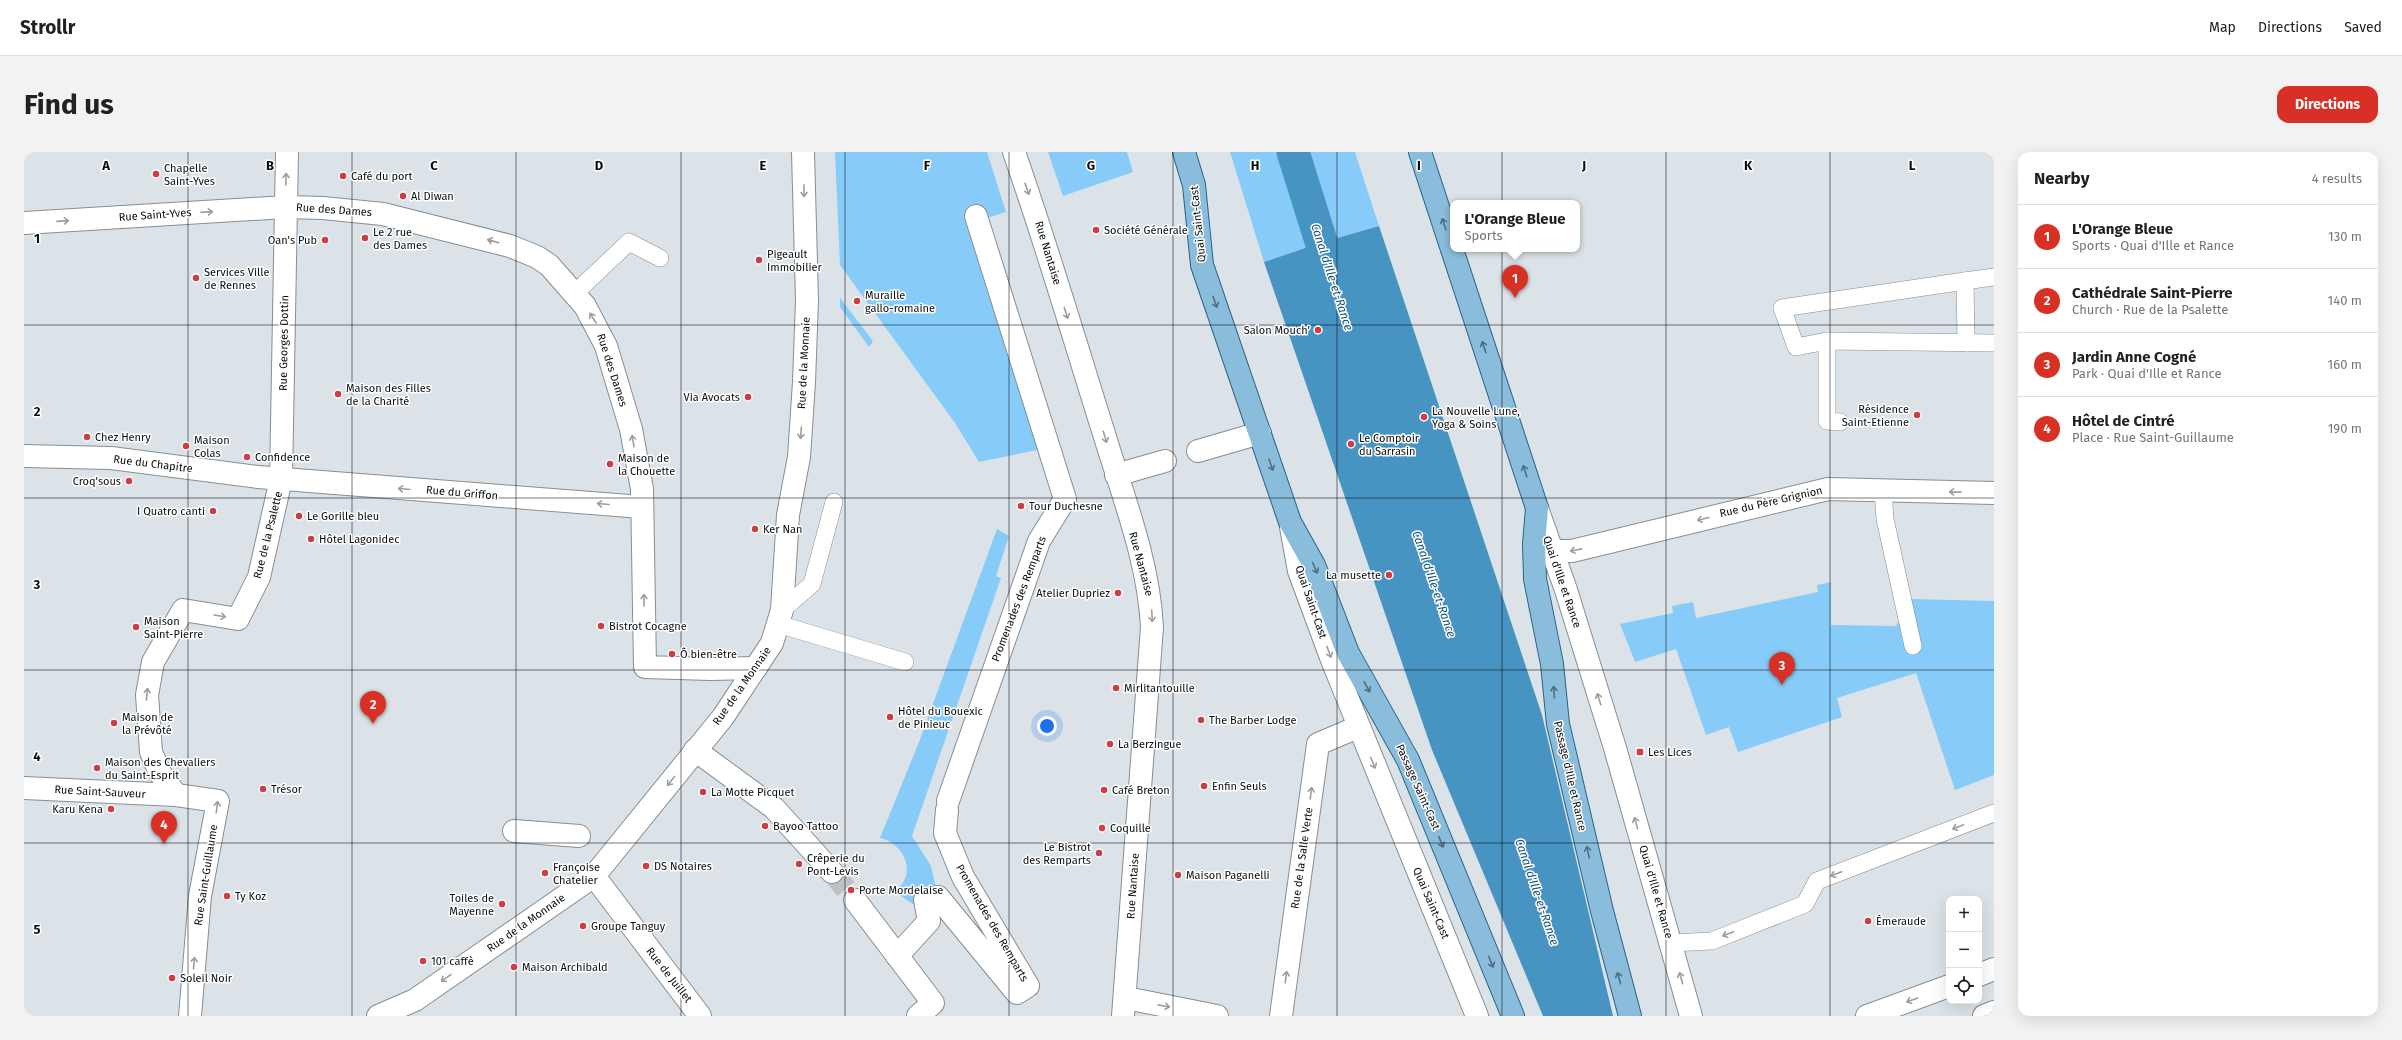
<!DOCTYPE html>
<html lang="en">
<head>
<meta charset="utf-8">
<style>
	body { margin:0; font-family:"Fira Sans",sans-serif; background:#f2f2f2; color:#202124 }
	.controls { position:absolute; right:12px; bottom:12px; display:grid; overflow:hidden; border-radius:8px; box-shadow:0 4px 16px #0002 }
	.controls button { width:36px; height:36px; display:grid; place-items:center; padding:0; border:0; border-bottom:1px solid #e0e0e0; background:#fff; color:#202124; font:20px sans-serif }
	.you { position:absolute; left:1023px; top:574px; width:14px; height:14px; margin:-10px; border:3px solid #fff; border-radius:50%; background:#1a73e8; box-shadow:0 0 0 6px #1a73e833 }
	.badge { display:grid; place-items:center; width:26px; height:26px; border-radius:50%; background:#d93025; color:#fff; font-size:13px; font-weight:700 }
	.pin { position:absolute; translate:-50% -33px; filter:drop-shadow(0 1px 2px #0008) }
	.pin::after { content:''; position:absolute; top:21px; width:14px; height:12px; background:inherit; clip-path:polygon(0 0,100% 0,50% 100%) }
	.popup { position:absolute; left:1426px; top:48px; width:130px; height:52px; box-sizing:border-box; display:grid; place-content:center; border-radius:8px; background:#fff; filter:drop-shadow(0 1px 3px #0005); font-size:13px; white-space:nowrap; color:#757577 }
	.popup b { font-size:15px; color:#202124 }
	.popup::after { content:''; position:absolute; left:50%; top:100%; margin-left:-8px; border:8px solid transparent; border-top-color:#fff }
	.list { margin:0; padding:0; list-style:none }
	h2 { display:flex; justify-content:space-between; align-items:center; height:52px; margin:0; padding:0 16px; font-size:17px }
	h2 small { font-size:13px; font-weight:400; color:#757577 }
	.list li { display:grid; grid-template-columns:26px 1fr auto; gap:12px; align-items:center; box-sizing:border-box; height:64px; padding:0 16px; border-top:1px solid #e0e0e0 }
	.list b { display:block; font-size:15px; white-space:nowrap }
	.list p { margin:0; font-size:13px; white-space:nowrap; color:#757577 }
	.list em { font-size:13px; font-style:normal; color:#757577 }
	.icon { flex:none; width:22px; height:22px; fill:none; stroke:currentColor; stroke-width:2; stroke-linecap:round; stroke-linejoin:round }
	.map { position:relative; flex:none; width:1970px; height:864px; overflow:hidden; border-radius:12px }
	header { display:flex; align-items:center; gap:24px; box-sizing:border-box; height:56px; padding:0 20px; background:#fff; border-bottom:1px solid #e0e0e0 }
	header strong { font-size:19px }
	nav { display:flex; gap:22px; margin-inline-start:auto; font-size:14px }
	.intro { display:flex; align-items:center; justify-content:space-between; box-sizing:border-box; height:96px; padding:0 24px }
	h1 { margin:0; font-size:28px }
	.button { padding:10px 18px; border-radius:12px; background:#d93025; color:#fff; font-size:14px; font-weight:700 }
	main { display:flex; gap:24px; padding:0 24px }
	aside { flex:1; background:#fff; border-radius:12px; box-shadow:0 4px 16px #0002 }
	.map>svg:first-child { display:block }
	.green { fill:#87ccf9 }
	.water { fill:#4794c2 }
	.lines { fill:none; stroke-linecap:round; stroke-linejoin:round }
	.canal { stroke:#4794c2; stroke-width:33 }
	.street-tunnel { stroke:#bcc3c7; stroke-width:22; stroke-dasharray:22 11; stroke-linecap:butt }
	.lane-casing { stroke:#878e93; stroke-width:18 }
	.street-casing { stroke:#878e93; stroke-width:24 }
	.secondary-casing { stroke:#878e93; stroke-width:24 }
	.primary-casing { stroke:#2a6384; stroke-width:24 }
	.lane { stroke:#fff; stroke-width:17 }
	.street { stroke:#fff; stroke-width:22 }
	.secondary { stroke:#fff; stroke-width:22 }
	.primary { stroke:#8abddb; stroke-width:22 }
	.oneway { stroke:#9d9e9f }
	.oneway2 { stroke:#506e7f }
	.grid { fill:none; stroke:#0a0d0e; stroke-width:1; stroke-opacity:0.55 }
	.poi-dot { fill:#cd3d43; stroke:#fff; stroke-width:1.5 }
	.labels { text-anchor:middle; dominant-baseline:central; stroke-width:3; stroke-linejoin:round; paint-order:stroke }
	.poi-label { font-size:11px; fill:#0a0d0e; stroke:#fff; text-anchor:start }
	.street-label { font-size:11px; fill:#0a0d0e; stroke:#fff }
	.water-label { font-size:12px; font-style:italic; fill:#195374; stroke:#fff }
	.grid-label { font-size:13px; text-anchor:middle; font-weight:bold; fill:#0a0d0e; stroke:#fff; stroke-width:3; stroke-linejoin:round; paint-order:stroke }
</style>
</head>
<body>
<header>
<strong>Strollr</strong>
<nav><a>Map</a><a>Directions</a><a>Saved</a></nav>
</header>
<div class="intro"><h1>Find us</h1><a class="button">Directions</a></div>
<main>
<div class="map">
<svg width="1970" height="864" viewBox="0 0 1970 864">
	<rect width="100%" height="100%" fill="#dbe3e8"/>
	<g class="green">
		<polygon points="811,0 963,0 982,60 947,71 1018,297 955,310 931,271 816,113"/>
		<polygon points="1024,0 1103,0 1109,20 1039,44"/>
		<polygon points="1206,0 1331,0 1355,74 1296,91 1240,110"/>
		<polygon points="816,146 849,189 845,195 816,155"/>
		<path d="M973,377L985,384L972,424L977,426L888,684L907,714L915,751L903,762L870,739C895,723 880,691 856,686L895,590Z"/>
		<polygon points="1807,430 1807,473 1872,474 1887,447 1970,449 1970,623 1931,638 1892,521 1813,546 1818,565 1714,600 1705,575 1682,583 1652,497 1611,510 1596,472 1649,461 1648,454 1669,450 1672,466 1794,440 1793,433"/>
	</g>
	<polygon class="water" points="1355,74 1518,563 1589,864 1519,864 1408,598 1240,110 1296,91"/>
	<g class="lines">
		<polyline class="canal" points="1269,0 1311,134"/>
		<polyline class="street-tunnel" points="808,720 831,748"/>
		<defs>
			<g id="lane">
				<polyline points="1941,129 1970,125"/>
				<polyline points="551,141 605,90 636,106"/>
				<polyline points="1803,189 1772,195 1758,156 1941,129 1942,191"/>
				<polyline points="1816,270 1803,269 1803,189 1970,191"/>
				<polyline points="1859,338 1861,367 1889,494"/>
				<polyline points="758,458 788,432 810,350"/>
				<polyline points="754,472 881,510"/>
				<polyline points="1646,791 1688,789 1781,752 1793,729 1970,661"/>
			</g>
			<g id="street">
				<path d="M990,0C1023,94 1051,190 1081,285C1100,347 1125,411 1128,475L1099,864"/>
				<polyline points="0,71 262,55 299,56 359,62 486,94 513,105 525,113 561,154 582,194 607,277 618,337 621,515 686,517 732,516"/>
				<polyline points="1174,299 1236,281"/>
				<polyline points="0,304 87,306 234,325 618,355"/>
				<polyline points="1092,323 1141,309"/>
				<polyline points="1527,399 1548,399 1804,337 1970,341"/>
				<polyline points="671,598 750,656 808,720"/>
				<polyline points="0,636 152,643 194,649 176,744 166,864"/>
				<polyline points="152,643 136,621 127,600 123,543 129,510 159,458 214,467 235,425 257,327 263,0"/>
				<polyline points="924,649 1015,389 1041,347 952,64"/>
				<polyline points="490,679 555,684"/>
				<polyline points="570,724 676,864"/>
				<polyline points="831,748 909,851 894,864"/>
				<polyline points="873,804 905,769 901,748 914,745 993,841 1004,834 939,725 921,681 923,658"/>
				<polyline points="1102,846 1193,864"/>
				<polyline points="354,864 391,848 570,724 699,565 748,491 758,458 764,363 775,305 780,230 783,148 779,0"/>
				<polyline points="1257,864 1294,592 1334,575"/>
			</g>
			<g id="secondary">
				<polyline points="1513,356 1542,438 1591,596 1667,864"/>
				<polyline points="1267,375 1275,419 1308,508 1453,864"/>
				<polyline points="1955,823 1970,817"/>
				<polyline points="1843,864 1925,834"/>
				<polyline points="1960,864 1970,860"/>
			</g>
			<g id="primary">
				<polyline points="1160,0 1170,33 1178,113 1266,370 1290,413 1324,501 1384,608 1489,864"/>
				<polyline points="1396,0 1513,356 1510,392 1511,427 1528,512 1534,572 1578,759 1606,864"/>
			</g>
		</defs>
		<use href="#lane" class="lane-casing"/>
		<use href="#street" class="street-casing"/>
		<use href="#secondary" class="secondary-casing"/>
		<use href="#primary" class="primary-casing"/>
		<use href="#lane" class="lane"/>
		<use href="#street" class="street"/>
		<use href="#secondary" class="secondary"/>
		<use href="#primary" class="primary"/>
	</g>
	<defs><path id="oneway-shaft" d="M-6 0H5M1.5-3L5.5 0L1.5 3" fill="none" stroke-width="1.6" stroke-linecap="round" stroke-linejoin="round"/></defs>
	<g class="oneway">
		<use href="#oneway-shaft" transform="translate(262 27) rotate(-89)"/>
		<use href="#oneway-shaft" transform="translate(1003 37) rotate(71)"/>
		<use href="#oneway-shaft" transform="translate(780 39) rotate(89)"/>
		<use href="#oneway-shaft" transform="translate(183 60) rotate(-4)"/>
		<use href="#oneway-shaft" transform="translate(39 69) rotate(-4)"/>
		<use href="#oneway-shaft" transform="translate(469 89) rotate(-164)"/>
		<use href="#oneway-shaft" transform="translate(1042 161) rotate(73)"/>
		<use href="#oneway-shaft" transform="translate(569 166) rotate(-122)"/>
		<use href="#oneway-shaft" transform="translate(777 281) rotate(94)"/>
		<use href="#oneway-shaft" transform="translate(1081 285) rotate(73)"/>
		<use href="#oneway-shaft" transform="translate(609 289) rotate(-100)"/>
		<use href="#oneway-shaft" transform="translate(380 337) rotate(-175)"/>
		<use href="#oneway-shaft" transform="translate(1931 340) rotate(-179)"/>
		<use href="#oneway-shaft" transform="translate(579 352) rotate(-175)"/>
		<use href="#oneway-shaft" transform="translate(1679 367) rotate(166)"/>
		<use href="#oneway-shaft" transform="translate(1552 398) rotate(169)"/>
		<use href="#oneway-shaft" transform="translate(620 448) rotate(-91)"/>
		<use href="#oneway-shaft" transform="translate(196 464) rotate(9)"/>
		<use href="#oneway-shaft" transform="translate(1128 464) rotate(87)"/>
		<use href="#oneway-shaft" transform="translate(1305 500) rotate(70)"/>
		<use href="#oneway-shaft" transform="translate(123 542) rotate(-84)"/>
		<use href="#oneway-shaft" transform="translate(1575 547) rotate(-108)"/>
		<use href="#oneway-shaft" transform="translate(1349 611) rotate(68)"/>
		<use href="#oneway-shaft" transform="translate(647 629) rotate(128)"/>
		<use href="#oneway-shaft" transform="translate(1287 641) rotate(-82)"/>
		<use href="#oneway-shaft" transform="translate(193 655) rotate(-82)"/>
		<use href="#oneway-shaft" transform="translate(1612 671) rotate(-106)"/>
		<use href="#oneway-shaft" transform="translate(1934 675) rotate(159)"/>
		<use href="#oneway-shaft" transform="translate(1812 722) rotate(159)"/>
		<use href="#oneway-shaft" transform="translate(1704 782) rotate(159)"/>
		<use href="#oneway-shaft" transform="translate(170 811) rotate(-85)"/>
		<use href="#oneway-shaft" transform="translate(1262 825) rotate(-82)"/>
		<use href="#oneway-shaft" transform="translate(422 826) rotate(145)"/>
		<use href="#oneway-shaft" transform="translate(1657 826) rotate(-106)"/>
		<use href="#oneway-shaft" transform="translate(1888 848) rotate(160)"/>
		<use href="#oneway-shaft" transform="translate(1140 854) rotate(11)"/>
	</g>
	<g class="oneway2">
		<use href="#oneway-shaft" transform="translate(1420 72) rotate(-108)"/>
		<use href="#oneway-shaft" transform="translate(1191 150) rotate(71)"/>
		<use href="#oneway-shaft" transform="translate(1460 195) rotate(-108)"/>
		<use href="#oneway-shaft" transform="translate(1247 313) rotate(71)"/>
		<use href="#oneway-shaft" transform="translate(1501 319) rotate(-108)"/>
		<use href="#oneway-shaft" transform="translate(1291 416) rotate(66)"/>
		<use href="#oneway-shaft" transform="translate(1343 535) rotate(61)"/>
		<use href="#oneway-shaft" transform="translate(1530 540) rotate(-94)"/>
		<use href="#oneway-shaft" transform="translate(1417 690) rotate(68)"/>
		<use href="#oneway-shaft" transform="translate(1564 700) rotate(-103)"/>
		<use href="#oneway-shaft" transform="translate(1467 810) rotate(68)"/>
		<use href="#oneway-shaft" transform="translate(1595 826) rotate(-106)"/>
	</g>
	<path class="grid" d="M164,0V864M328,0V864M492,0V864M657,0V864M821,0V864M985,0V864M1149,0V864M1313,0V864M1478,0V864M1642,0V864M1806,0V864M0,173H1970M0,346H1970M0,518H1970M0,691H1970"/>
	<g class="poi-dot">
		<circle cx="132" cy="22" r="4"/>
		<circle cx="319" cy="24" r="4"/>
		<circle cx="379" cy="44" r="4"/>
		<circle cx="1072" cy="78" r="4"/>
		<circle cx="341" cy="86" r="4"/>
		<circle cx="301" cy="88" r="4"/>
		<circle cx="735" cy="108" r="4"/>
		<circle cx="172" cy="126" r="4"/>
		<circle cx="833" cy="149" r="4"/>
		<circle cx="1294" cy="178" r="4"/>
		<circle cx="314" cy="242" r="4"/>
		<circle cx="724" cy="245" r="4"/>
		<circle cx="1893" cy="263" r="4"/>
		<circle cx="1400" cy="265" r="4"/>
		<circle cx="63" cy="285" r="4"/>
		<circle cx="1327" cy="292" r="4"/>
		<circle cx="162" cy="294" r="4"/>
		<circle cx="223" cy="305" r="4"/>
		<circle cx="586" cy="312" r="4"/>
		<circle cx="105" cy="329" r="4"/>
		<circle cx="997" cy="354" r="4"/>
		<circle cx="189" cy="359" r="4"/>
		<circle cx="275" cy="364" r="4"/>
		<circle cx="731" cy="377" r="4"/>
		<circle cx="287" cy="387" r="4"/>
		<circle cx="1365" cy="423" r="4"/>
		<circle cx="1094" cy="441" r="4"/>
		<circle cx="577" cy="474" r="4"/>
		<circle cx="112" cy="475" r="4"/>
		<circle cx="648" cy="502" r="4"/>
		<circle cx="1092" cy="536" r="4"/>
		<circle cx="866" cy="565" r="4"/>
		<circle cx="1177" cy="568" r="4"/>
		<circle cx="90" cy="571" r="4"/>
		<circle cx="1086" cy="592" r="4"/>
		<rect x="1612" y="596" width="8" height="8" rx="2"/>
		<circle cx="73" cy="616" r="4"/>
		<circle cx="1180" cy="634" r="4"/>
		<circle cx="239" cy="637" r="4"/>
		<circle cx="1080" cy="638" r="4"/>
		<circle cx="679" cy="640" r="4"/>
		<circle cx="87" cy="657" r="4"/>
		<circle cx="741" cy="674" r="4"/>
		<circle cx="1078" cy="676" r="4"/>
		<circle cx="1075" cy="701" r="4"/>
		<circle cx="775" cy="712" r="4"/>
		<circle cx="622" cy="714" r="4"/>
		<circle cx="521" cy="721" r="4"/>
		<circle cx="1154" cy="723" r="4"/>
		<circle cx="827" cy="738" r="4"/>
		<circle cx="203" cy="744" r="4"/>
		<circle cx="478" cy="752" r="4"/>
		<circle cx="1844" cy="769" r="4"/>
		<circle cx="559" cy="774" r="4"/>
		<circle cx="399" cy="809" r="4"/>
		<circle cx="490" cy="815" r="4"/>
		<circle cx="148" cy="826" r="4"/>
	</g>
	<g class="labels">
		<g class="poi-label">
			<text x="140" y="16">Chapelle<tspan x="140" dy="13">Saint-Yves</tspan></text>
			<text x="327" y="24">Café du port</text>
			<text x="387" y="44">Al Diwan</text>
			<text x="1080" y="78">Société Générale</text>
			<text x="349" y="80">Le 2 rue<tspan x="349" dy="13">des Dames</tspan></text>
			<text x="293" y="88" text-anchor="end">Oan's Pub</text>
			<text x="743" y="102">Pigeault<tspan x="743" dy="13">Immobilier</tspan></text>
			<text x="180" y="120">Services Ville<tspan x="180" dy="13">de Rennes</tspan></text>
			<text x="841" y="143">Muraille<tspan x="841" dy="13">gallo-romaine</tspan></text>
			<text x="1286" y="178" text-anchor="end">Salon Mouch’</text>
			<text x="322" y="236">Maison des Filles<tspan x="322" dy="13">de la Charité</tspan></text>
			<text x="716" y="245" text-anchor="end">Via Avocats</text>
			<text x="1885" y="257" text-anchor="end">Résidence<tspan x="1885" dy="13">Saint-Etienne</tspan></text>
			<text x="1408" y="259">La Nouvelle Lune,<tspan x="1408" dy="13">Yoga &amp; Soins</tspan></text>
			<text x="71" y="285">Chez Henry</text>
			<text x="1335" y="286">Le Comptoir<tspan x="1335" dy="13">du Sarrasin</tspan></text>
			<text x="170" y="288">Maison<tspan x="170" dy="13">Colas</tspan></text>
			<text x="231" y="305">Confidence</text>
			<text x="594" y="306">Maison de<tspan x="594" dy="13">la Chouette</tspan></text>
			<text x="97" y="329" text-anchor="end">Croq'sous</text>
			<text x="1005" y="354">Tour Duchesne</text>
			<text x="181" y="359" text-anchor="end">I Quatro canti</text>
			<text x="283" y="364">Le Gorille bleu</text>
			<text x="739" y="377">Ker Nan</text>
			<text x="295" y="387">Hôtel Lagonidec</text>
			<text x="1357" y="423" text-anchor="end">La musette</text>
			<text x="1086" y="441" text-anchor="end">Atelier Dupriez</text>
			<text x="120" y="469">Maison<tspan x="120" dy="13">Saint-Pierre</tspan></text>
			<text x="585" y="474">Bistrot Cocagne</text>
			<text x="656" y="502">Ô bien-être</text>
			<text x="1100" y="536">Mirlitantouille</text>
			<text x="874" y="559">Hôtel du Bouexic<tspan x="874" dy="13">de Pinieuc</tspan></text>
			<text x="98" y="565">Maison de<tspan x="98" dy="13">la Prévôté</tspan></text>
			<text x="1185" y="568">The Barber Lodge</text>
			<text x="1094" y="592">La Berzingue</text>
			<text x="1624" y="600">Les Lices</text>
			<text x="81" y="610">Maison des Chevaliers<tspan x="81" dy="13">du Saint-Esprit</tspan></text>
			<text x="1188" y="634">Enfin Seuls</text>
			<text x="247" y="637">Trésor</text>
			<text x="1088" y="638">Café Breton</text>
			<text x="687" y="640">La Motte Picquet</text>
			<text x="79" y="657" text-anchor="end">Karu Kena</text>
			<text x="749" y="674">Bayoo Tattoo</text>
			<text x="1086" y="676">Coquille</text>
			<text x="1067" y="695" text-anchor="end">Le Bistrot<tspan x="1067" dy="13">des Remparts</tspan></text>
			<text x="783" y="706">Crêperie du<tspan x="783" dy="13">Pont-Levis</tspan></text>
			<text x="630" y="714">DS Notaires</text>
			<text x="529" y="715">Françoise<tspan x="529" dy="13">Chatelier</tspan></text>
			<text x="1162" y="723">Maison Paganelli</text>
			<text x="835" y="738">Porte Mordelaise</text>
			<text x="211" y="744">Ty Koz</text>
			<text x="470" y="746" text-anchor="end">Toiles de<tspan x="470" dy="13">Mayenne</tspan></text>
			<text x="1852" y="769">Émeraude</text>
			<text x="567" y="774">Groupe Tanguy</text>
			<text x="407" y="809">101 caffè</text>
			<text x="498" y="815">Maison Archibald</text>
			<text x="156" y="826">Soleil Noir</text>
		</g>
		<g class="street-label">
			<text transform="translate(310 58) rotate(4)">Rue des Dames</text>
			<text transform="translate(131 63) rotate(-4)">Rue Saint-Yves</text>
			<text transform="translate(1174 72) rotate(-96)">Quai Saint-Cast</text>
			<text transform="translate(1024 101) rotate(73)">Rue Nantaise</text>
			<text transform="translate(260 191) rotate(-89)">Rue Georges Dottin</text>
			<text transform="translate(780 211) rotate(-87)">Rue de la Monnaie</text>
			<text transform="translate(588 218) rotate(72)">Rue des Dames</text>
			<text transform="translate(129 312) rotate(7)">Rue du Chapitre</text>
			<text transform="translate(438 341) rotate(5)">Rue du Griffon</text>
			<text transform="translate(1747 350) rotate(-13)">Rue du Père Grignion</text>
			<text transform="translate(244 383) rotate(-76)">Rue de la Psalette</text>
			<text transform="translate(1117 412) rotate(75)">Rue Nantaise</text>
			<text transform="translate(1538 430) rotate(71)">Quai d'Ille et Rance</text>
			<text transform="translate(995 447) rotate(-69)">Promenades des Remparts</text>
			<text transform="translate(1287 450) rotate(71)">Quai Saint-Cast</text>
			<text transform="translate(718 534) rotate(-55)">Rue de la Monnaie</text>
			<text transform="translate(1546 624) rotate(77)">Passage d'Ille et Rance</text>
			<text transform="translate(1394 635) rotate(66)">Passage Saint-Cast</text>
			<text transform="translate(76 640) rotate(3)">Rue Saint-Sauveur</text>
			<text transform="translate(1278 706) rotate(-82)">Rue de la Salle Verte</text>
			<text transform="translate(182 723) rotate(-81)">Rue Saint-Guillaume</text>
			<text transform="translate(1109 734) rotate(-86)">Rue Nantaise</text>
			<text transform="translate(1632 740) rotate(74)">Quai d'Ille et Rance</text>
			<text transform="translate(1407 751) rotate(67)">Quai Saint-Cast</text>
			<text transform="translate(502 771) rotate(-35)">Rue de la Monnaie</text>
			<text transform="translate(968 771) rotate(60)">Promenades des Remparts</text>
			<text transform="translate(645 823) rotate(52)">Rue de Juillet</text>
		</g>
		<g class="water-label">
			<text transform="translate(1308 125) rotate(72)">Canal d'Ille-et-Rance</text>
			<text transform="translate(1410 432) rotate(71)">Canal d'Ille-et-Rance</text>
			<text transform="translate(1513 740) rotate(71)">Canal d'Ille-et-Rance</text>
		</g>
	</g>
	<g class="grid-label">
		<text x="82" y="18">A</text>
		<text x="246" y="18">B</text>
		<text x="410" y="18">C</text>
		<text x="575" y="18">D</text>
		<text x="739" y="18">E</text>
		<text x="903" y="18">F</text>
		<text x="1067" y="18">G</text>
		<text x="1231" y="18">H</text>
		<text x="1395" y="18">I</text>
		<text x="1560" y="18">J</text>
		<text x="1724" y="18">K</text>
		<text x="1888" y="18">L</text>
		<text x="13" y="91">1</text>
		<text x="13" y="264">2</text>
		<text x="13" y="437">3</text>
		<text x="13" y="609">4</text>
		<text x="13" y="782">5</text>
	</g>
</svg>
<div class="controls">
<button>+</button>
<button>−</button>
<button><svg class="icon" aria-label="locate" viewBox="0 0 24 24"><circle cx="12" cy="12" r="6"/><path d="M12 2v4M12 18v4M2 12h4M18 12h4"/></svg></button>
</div>
<div class="you"></div>
<div class="pin badge" style="left:1491px;top:146px">1</div>
<div class="popup"><b>L'Orange Bleue</b>Sports</div>
<div class="pin badge" style="left:349px;top:572px">2</div>
<div class="pin badge" style="left:1758px;top:533px">3</div>
<div class="pin badge" style="left:140px;top:692px">4</div>
</div>
<aside>
<h2>Nearby<small>4 results</small></h2>
<ul class="list">
<li><span class="badge">1</span><div><b>L'Orange Bleue</b><p>Sports · Quai d'Ille et Rance</p></div><em>130 m</em></li>
<li><span class="badge">2</span><div><b>Cathédrale Saint-Pierre</b><p>Church · Rue de la Psalette</p></div><em>140 m</em></li>
<li><span class="badge">3</span><div><b>Jardin Anne Cogné</b><p>Park · Quai d'Ille et Rance</p></div><em>160 m</em></li>
<li><span class="badge">4</span><div><b>Hôtel de Cintré</b><p>Place · Rue Saint-Guillaume</p></div><em>190 m</em></li>
</ul>
</aside>
</main>
</body>
</html>
